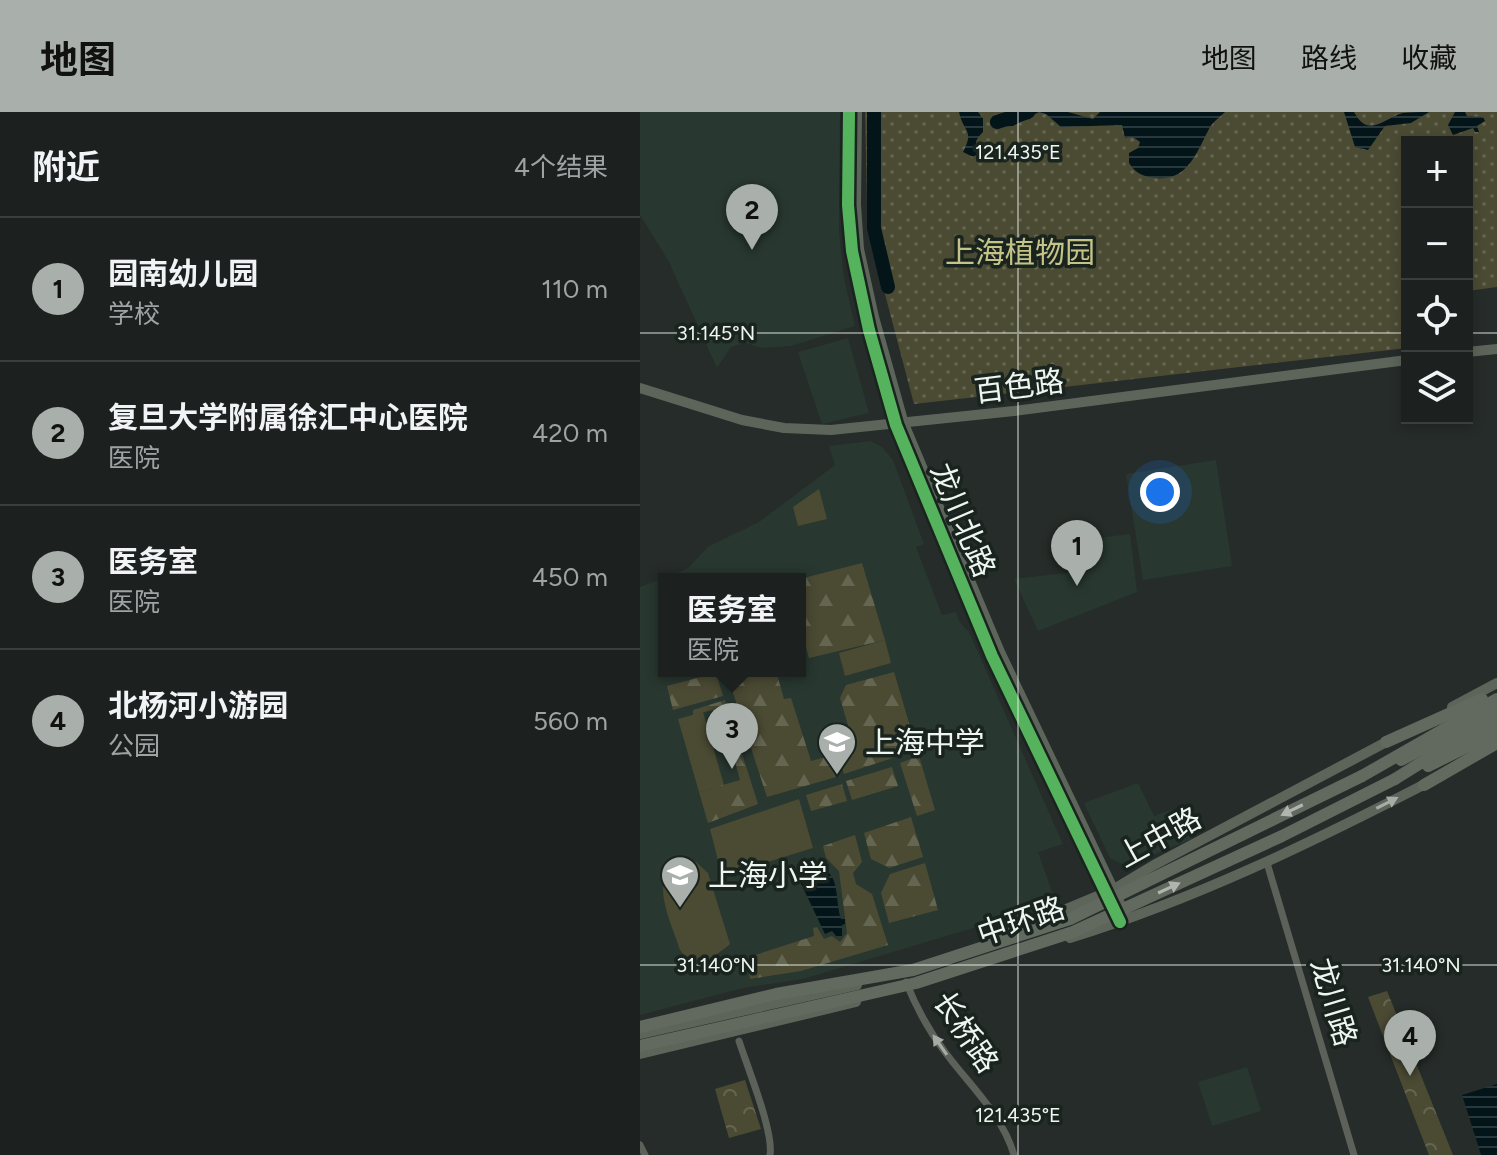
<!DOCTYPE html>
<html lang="zh">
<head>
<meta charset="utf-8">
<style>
	body { margin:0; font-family:Figtree,"Noto Sans SC",sans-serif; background:#252928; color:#f1f3f6 }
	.controls { position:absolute; right:24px; top:24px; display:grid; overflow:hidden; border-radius:0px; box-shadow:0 4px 12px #0003 }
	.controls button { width:72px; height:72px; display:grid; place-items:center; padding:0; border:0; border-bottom:2px solid #3a3e3d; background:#1c211f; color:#f1f3f6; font:40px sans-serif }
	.you { position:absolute; left:520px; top:380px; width:28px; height:28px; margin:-20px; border:6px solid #fff; border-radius:50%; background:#1a73e8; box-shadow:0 0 0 12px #1a73e833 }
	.badge { display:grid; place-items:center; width:52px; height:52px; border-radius:50%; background:#a9afab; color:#111; font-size:26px; font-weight:700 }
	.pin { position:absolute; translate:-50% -66px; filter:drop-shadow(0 2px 4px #0008) }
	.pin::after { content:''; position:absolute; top:42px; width:28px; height:24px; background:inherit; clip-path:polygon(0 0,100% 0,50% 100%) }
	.popup { position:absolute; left:18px; top:461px; width:148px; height:104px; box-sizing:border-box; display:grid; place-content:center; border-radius:0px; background:#1c211f; filter:drop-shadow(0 2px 6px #0005); font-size:26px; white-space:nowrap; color:#a0a3a4 }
	.popup b { font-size:30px; color:#f1f3f6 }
	.popup::after { content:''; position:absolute; left:50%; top:100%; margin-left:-16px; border:16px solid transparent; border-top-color:#1c211f }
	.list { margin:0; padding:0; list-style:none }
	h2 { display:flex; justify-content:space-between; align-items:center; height:104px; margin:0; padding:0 32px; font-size:34px }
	h2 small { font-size:26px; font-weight:400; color:#a0a3a4 }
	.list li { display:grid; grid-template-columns:52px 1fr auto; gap:24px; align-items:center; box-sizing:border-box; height:144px; padding:0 32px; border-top:2px solid #3a3e3d }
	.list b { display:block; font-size:30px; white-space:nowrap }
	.list p { margin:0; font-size:26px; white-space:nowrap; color:#a0a3a4 }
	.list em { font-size:26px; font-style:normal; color:#a0a3a4 }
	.icon { flex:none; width:44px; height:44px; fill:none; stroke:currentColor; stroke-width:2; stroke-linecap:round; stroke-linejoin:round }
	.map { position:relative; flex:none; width:857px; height:1043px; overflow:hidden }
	header { display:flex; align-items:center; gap:48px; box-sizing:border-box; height:112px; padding:0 40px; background:#a9afab; color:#111 }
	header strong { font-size:38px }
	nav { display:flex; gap:44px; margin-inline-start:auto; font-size:28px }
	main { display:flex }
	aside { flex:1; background:#1c211f }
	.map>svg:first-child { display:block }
	.built { fill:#283730; fill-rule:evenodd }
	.grass { fill:#4b4b34 }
	.forest { fill:url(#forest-firs) }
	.park { fill:url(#park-crowns) }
	.garden { fill:url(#garden-dots) }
	.water { fill:url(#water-rules) }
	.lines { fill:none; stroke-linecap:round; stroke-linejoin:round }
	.river { stroke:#04151a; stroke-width:14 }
	.street { stroke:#5c6259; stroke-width:7 }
	.secondary { stroke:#5d655b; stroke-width:10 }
	.highway { stroke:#62695f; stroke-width:12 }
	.highway-bridge { stroke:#62695f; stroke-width:12 }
	.cycleway-casing { stroke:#1a241f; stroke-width:17 }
	.cycleway { stroke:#56b35d; stroke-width:12 }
	.oneway { fill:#a6ada6 }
	.oneway2 { fill:#b0b6af }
	.oneway3 { fill:#a6aca5 }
	.ticks { fill:none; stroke:#eff5f1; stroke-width:2; stroke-opacity:0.45 }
	.labels { text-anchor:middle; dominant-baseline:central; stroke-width:7; stroke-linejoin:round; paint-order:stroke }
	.park-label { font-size:30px; fill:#c5c388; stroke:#1a241f }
	.street-label { font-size:30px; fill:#eff5f1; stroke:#1a241f }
	.poi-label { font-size:30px; fill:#eff5f1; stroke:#1a241f; text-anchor:start }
	.ticks-label { font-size:20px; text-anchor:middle; fill:#eff5f1; stroke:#1a241f; stroke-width:7; stroke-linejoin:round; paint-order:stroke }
</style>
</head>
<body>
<header>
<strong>地图</strong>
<nav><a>地图</a><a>路线</a><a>收藏</a></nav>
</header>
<main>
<aside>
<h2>附近<small>4个结果</small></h2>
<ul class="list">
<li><span class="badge">1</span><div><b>园南幼儿园</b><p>学校</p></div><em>110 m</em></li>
<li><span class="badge">2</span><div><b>复旦大学附属徐汇中心医院</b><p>医院</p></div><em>420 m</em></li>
<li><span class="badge">3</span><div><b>医务室</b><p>医院</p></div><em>450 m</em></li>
<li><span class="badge">4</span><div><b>北杨河小游园</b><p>公园</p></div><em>560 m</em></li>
</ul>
</aside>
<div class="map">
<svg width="857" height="1043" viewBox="0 0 857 1043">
	<defs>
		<pattern id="forest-firs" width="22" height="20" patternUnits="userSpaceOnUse" patternTransform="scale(2)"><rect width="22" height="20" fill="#4b4b34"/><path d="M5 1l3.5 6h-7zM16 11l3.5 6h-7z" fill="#656652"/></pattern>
		<pattern id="park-crowns" width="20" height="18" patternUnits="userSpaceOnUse" patternTransform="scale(2)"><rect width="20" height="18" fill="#4b4b34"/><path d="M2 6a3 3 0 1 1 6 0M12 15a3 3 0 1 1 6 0" fill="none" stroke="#656652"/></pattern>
		<pattern id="garden-dots" width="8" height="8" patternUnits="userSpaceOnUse" patternTransform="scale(2)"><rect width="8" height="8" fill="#4b4b34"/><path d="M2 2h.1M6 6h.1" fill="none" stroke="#656652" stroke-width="1.8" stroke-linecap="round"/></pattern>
		<pattern id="water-rules" width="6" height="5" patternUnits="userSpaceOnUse" patternTransform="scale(2)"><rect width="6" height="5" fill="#04151a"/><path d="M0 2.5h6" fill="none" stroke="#29383c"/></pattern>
	</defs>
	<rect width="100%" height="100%" fill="#262c29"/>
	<g class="built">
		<polygon points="0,0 200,0 199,120 204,167 215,214 151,234 122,236 106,231 91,235 77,256 29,150 0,103"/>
		<polygon points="208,226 229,301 182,312 158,240"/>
		<path d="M231,329L242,335L253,348L284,432L276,435L302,503L316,500L319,509L329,520L423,732L398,740L416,791L163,867L103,876L0,903V475L47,457L69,434L119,410L195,353L189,334ZM24,467H160V559H24Z"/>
		<polygon points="576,348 592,454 503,468 486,362"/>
		<polygon points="490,422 497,480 398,519 374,467 451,458 447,427"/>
		<polygon points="498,671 514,704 539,695 552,727 486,754 470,746 444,691"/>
		<polygon points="607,955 621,999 572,1014 558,970"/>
	</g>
	<g class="grass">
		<polygon points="179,377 187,407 158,414 153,395"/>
		<polygon points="245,528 251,551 205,564 199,541"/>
		<polygon points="63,600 84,673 59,680 38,607"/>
		<polygon points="159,687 173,736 82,764 70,717"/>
		<path d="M43,749L56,750L68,761L90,832C76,844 56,859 40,838C32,810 5,764 43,749Z"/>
	</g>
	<g class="forest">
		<polygon points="222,451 245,528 169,546 160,513 160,467"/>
		<polygon points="86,559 136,559 144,587 151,586 171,649 189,644 196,665 127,685"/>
		<polygon points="254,560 277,638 204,662 198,642 215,637 200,586 206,573"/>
		<polygon points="76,561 83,584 33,598 27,574"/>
		<polygon points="85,588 118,692 68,711 59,680 100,668 80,596 53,603 53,598"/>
		<polygon points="279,644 295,698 277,704 260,651"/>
		<polygon points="252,655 258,674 212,688 206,669"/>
		<polygon points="202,672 207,689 171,699 166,683"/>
		<polygon points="271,705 283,745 249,756 231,747 224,721"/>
		<polygon points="215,723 222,750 213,761 216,772 232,782 248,833 161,859 110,867 106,846 174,824 173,816 177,815 184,827 192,824 200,830 207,821 199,759 186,746 183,734"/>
		<polygon points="285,751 298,798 249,811 241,781 250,762"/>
	</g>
	<g class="park">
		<polygon points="747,879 813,1043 789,1043 728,885"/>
		<polygon points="105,968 121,1017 89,1026 75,977"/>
	</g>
	<polygon class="garden" points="225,0 857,0 857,175 827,179 827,30 767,30 767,236 274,292 236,148 227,90"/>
	<g class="water">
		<path d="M319,0H338L343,6V20C336,27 333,32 339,41L333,45L323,40C335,18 323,20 319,0Z"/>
		<path d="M375,0H428L453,7L460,0H585C579,6 571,11 568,19C556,42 547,69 516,66C504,65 495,61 489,51V41L498,36L500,30L493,25L485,26L482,13L421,15L406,2L399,0L373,14L363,15L361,6Z"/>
		<path d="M704,0H714C729,27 742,7 763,1C771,0 780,0 789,0L771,11L745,14L728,38L715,35Z"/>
		<polygon points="815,0 825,0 827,4 843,5 845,9 837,14 839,20 835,20 833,16 813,23 808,13"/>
		<path d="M168,750C201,759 194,775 200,804L201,807H205V812L202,813V824H196L192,819L185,822L156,761L159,753Z"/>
		<polygon points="857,972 857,1043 841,1043 822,983"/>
	</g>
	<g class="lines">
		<g class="river">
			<polyline points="234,0 234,116 248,175"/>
			<polyline points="357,10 388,0"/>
		</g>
		<g class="street">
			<polyline points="627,751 714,1043"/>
			<path d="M266,870C276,895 289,919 305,940C330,974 362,1002 374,1043"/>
			<path d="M99,929C107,954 134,1020 130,1043"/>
			<polyline points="0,1033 5,1043"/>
		</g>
		<g class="secondary">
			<polyline points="209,0 208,93 212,139 229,218 255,311 352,544 469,786"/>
			<polyline points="217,0 216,93 219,137 234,205 264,312 360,540 486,804"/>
			<polyline points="827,240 857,237"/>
			<polyline points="0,276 102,308 144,316 191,318 374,299 767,248"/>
			<polyline points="812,595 857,571"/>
			<polyline points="364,823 474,777 514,753 752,627"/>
			<path d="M430,826C555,787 673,730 789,670"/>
			<polyline points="0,922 217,873"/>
			<polyline points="0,942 216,890"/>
		</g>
		<g class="highway">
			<polyline points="746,630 842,587"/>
			<polyline points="761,648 857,597"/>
			<polyline points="788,654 857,620"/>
			<polyline points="722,664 857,587"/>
			<polyline points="755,667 811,632 857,609"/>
			<polyline points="784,673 857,631"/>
		</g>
		<g class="highway-bridge">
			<polyline points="0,915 136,882 273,858 430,807 722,664"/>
			<polyline points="0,934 276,871 433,820 642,724 755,667"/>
		</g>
		<defs>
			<polyline id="cycleway" points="209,0 208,93 212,139 229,218 256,313 352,544 480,810"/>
		</defs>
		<use href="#cycleway" class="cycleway-casing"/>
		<use href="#cycleway" class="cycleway"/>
	</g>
	<defs><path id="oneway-solid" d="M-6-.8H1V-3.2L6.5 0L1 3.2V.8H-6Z" transform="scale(2)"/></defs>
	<use class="oneway" href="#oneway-solid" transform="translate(747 691) rotate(-27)"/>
	<g class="oneway2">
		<use href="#oneway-solid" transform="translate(652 698) rotate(154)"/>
		<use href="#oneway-solid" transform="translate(529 776) rotate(-25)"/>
	</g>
	<use class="oneway3" href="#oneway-solid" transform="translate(300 933) rotate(-125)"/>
	<path class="ticks" d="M378,0V1043M0,221H767M827,221H857M0,853H857"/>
	<defs>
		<symbol id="school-pin" viewBox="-11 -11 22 30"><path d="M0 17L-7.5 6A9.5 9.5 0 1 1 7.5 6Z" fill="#a9afab" stroke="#1a241f"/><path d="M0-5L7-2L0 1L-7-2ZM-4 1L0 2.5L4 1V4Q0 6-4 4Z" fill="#fff"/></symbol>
	</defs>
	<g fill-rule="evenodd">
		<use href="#school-pin" x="175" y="608" width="44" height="60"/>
		<use href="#school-pin" x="18" y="741" width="44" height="60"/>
	</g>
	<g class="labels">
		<g class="park-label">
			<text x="380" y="140">上海植物园</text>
		</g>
		<g class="street-label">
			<text transform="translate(379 274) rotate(-7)">百色路</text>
			<text transform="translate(323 408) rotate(67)">龙川北路</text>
			<text transform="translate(519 725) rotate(-29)">上中路</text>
			<text transform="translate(381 809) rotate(-19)">中环路</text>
			<text transform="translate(694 890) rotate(73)">龙川路</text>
			<text transform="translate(326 920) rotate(56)">长桥路</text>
		</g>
		<g class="poi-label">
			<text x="225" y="630">上海中学</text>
			<text x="68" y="763">上海小学</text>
		</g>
	</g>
	<g class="ticks-label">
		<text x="378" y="47">121.435°E</text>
		<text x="76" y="228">31.145°N</text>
		<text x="76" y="860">31.140°N</text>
		<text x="781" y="860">31.140°N</text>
		<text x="378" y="1010">121.435°E</text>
	</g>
</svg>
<div class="controls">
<button>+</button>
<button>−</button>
<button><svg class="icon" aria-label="locate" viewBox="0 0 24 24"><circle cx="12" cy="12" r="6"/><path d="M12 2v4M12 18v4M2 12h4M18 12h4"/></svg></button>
<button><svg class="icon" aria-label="layers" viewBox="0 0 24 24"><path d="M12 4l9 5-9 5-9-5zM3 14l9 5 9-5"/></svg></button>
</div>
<div class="you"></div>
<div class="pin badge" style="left:437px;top:474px">1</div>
<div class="pin badge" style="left:112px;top:138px">2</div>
<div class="pin badge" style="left:92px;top:657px">3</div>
<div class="popup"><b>医务室</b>医院</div>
<div class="pin badge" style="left:770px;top:964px">4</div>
</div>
</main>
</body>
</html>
